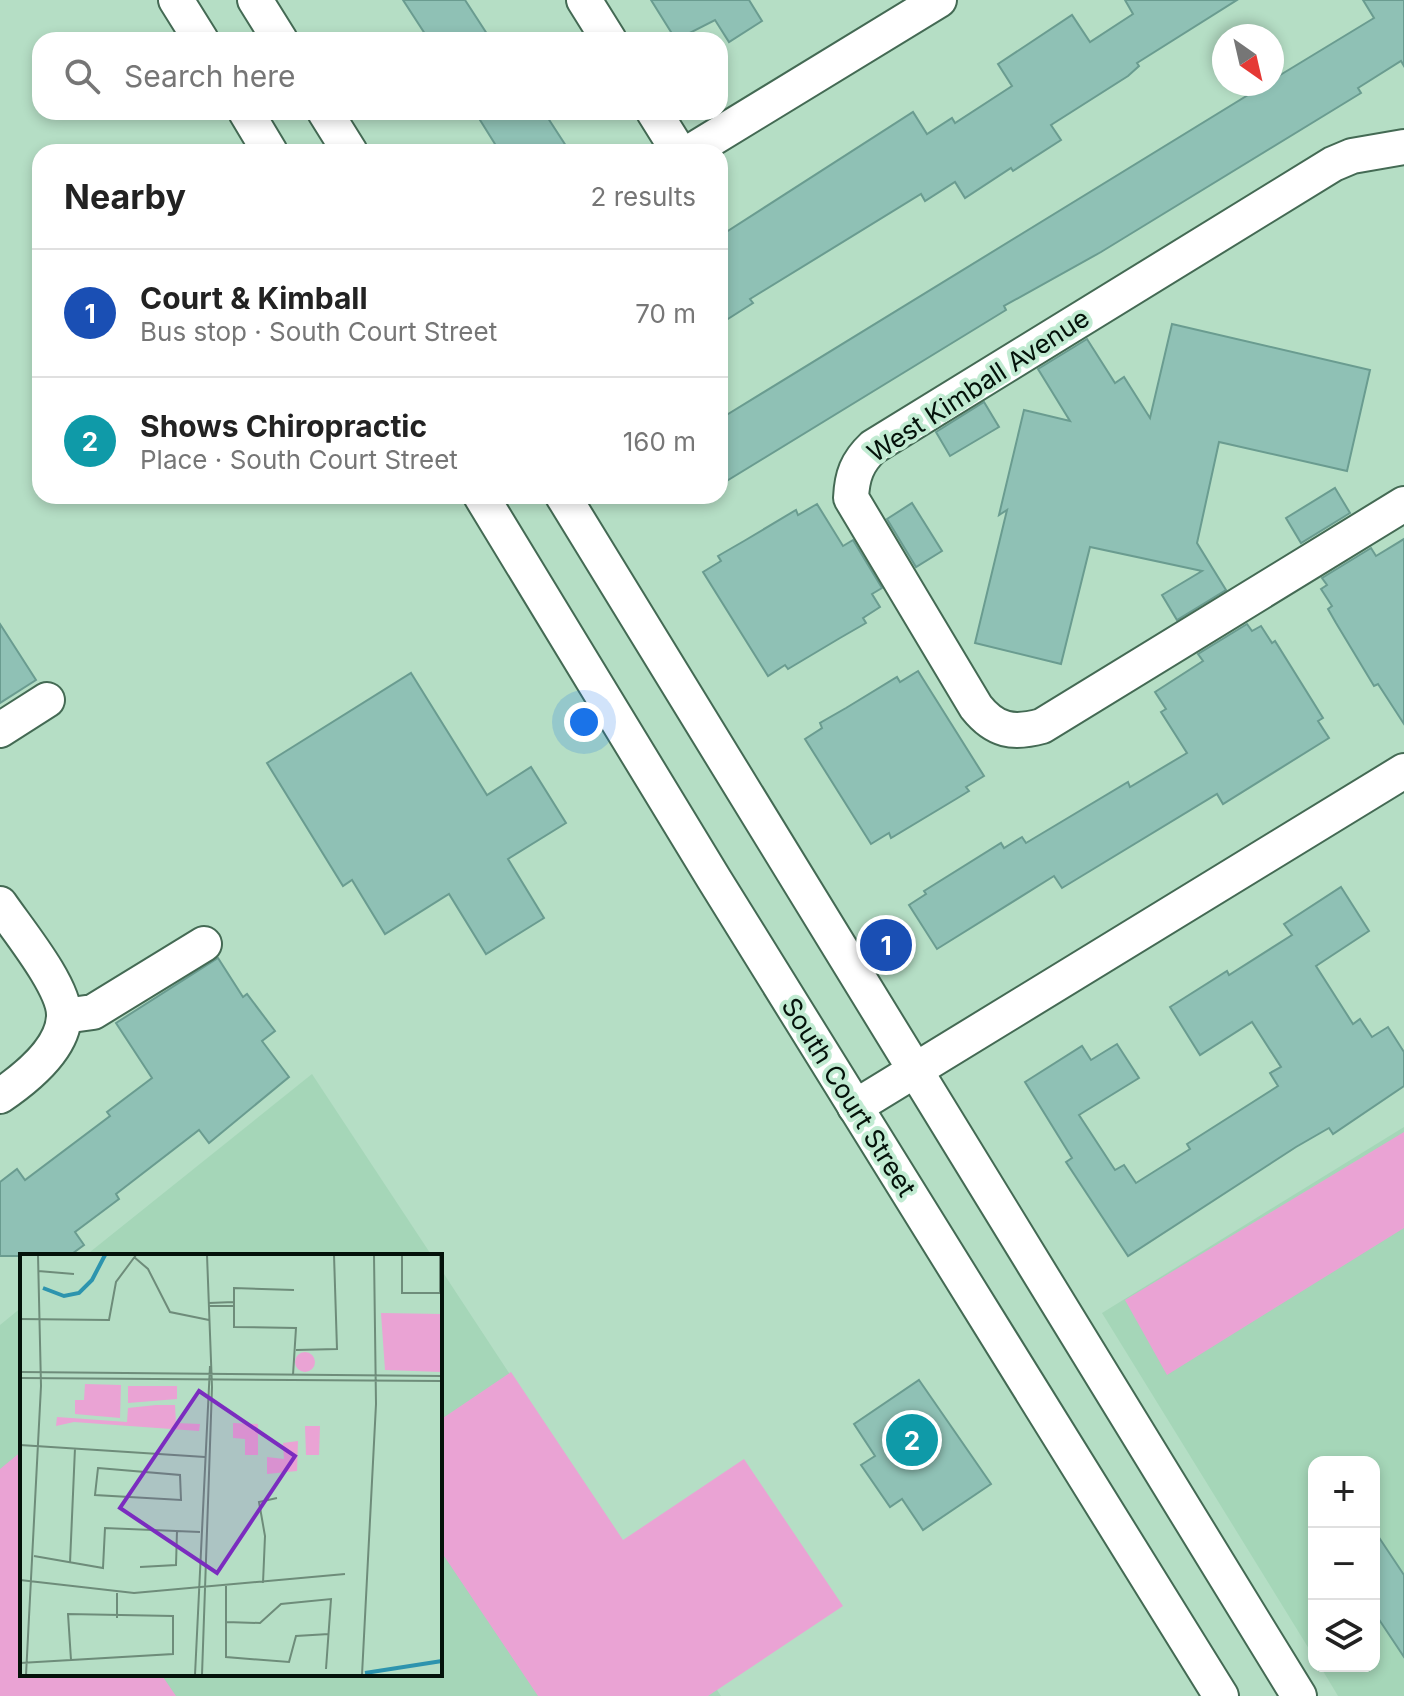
<!DOCTYPE html>
<html lang="en">
<head>
<meta charset="utf-8">
<style>
	body { margin:0; font-family:Inter,sans-serif; background:#f6f6f6; color:#222 }
	.controls { position:absolute; right:24px; bottom:24px; display:grid; overflow:hidden; border-radius:16px; box-shadow:0 4px 12px #0003 }
	.controls button { width:72px; height:72px; display:grid; place-items:center; padding:0; border:0; border-bottom:2px solid #e0e0e0; background:#fff; color:#222; font:40px sans-serif }
	.compass { position:absolute; left:1212px; top:24px; width:72px; height:72px; border-radius:50%; background:#fff; box-shadow:0 4px 12px #0003; rotate:146deg }
	.you { position:absolute; left:584px; top:722px; width:28px; height:28px; margin:-20px; border:6px solid #fff; border-radius:50%; background:#1a73e8; box-shadow:0 0 0 12px #1a73e833 }
	.badge { display:grid; place-items:center; width:52px; height:52px; border-radius:50%; background:#a9368f; color:#fff; font-size:26px; font-weight:700 }
	.pin { position:absolute; translate:-50% -50%; border:4px solid #fff; box-shadow:0 2px 8px #0006 }
	.list { margin:0; padding:0; list-style:none }
	h2 { display:flex; justify-content:space-between; align-items:center; height:104px; margin:0; padding:0 32px; font-size:34px }
	h2 small { font-size:26px; font-weight:400; color:#767676 }
	.list li { display:grid; grid-template-columns:52px 1fr auto; gap:24px; align-items:center; box-sizing:border-box; height:128px; padding:0 32px; border-top:2px solid #e0e0e0 }
	.list b { display:block; font-size:30px; white-space:nowrap }
	.list p { margin:0; font-size:26px; white-space:nowrap; color:#767676 }
	.list em { font-size:26px; font-style:normal; color:#767676 }
	.icon { flex:none; width:44px; height:44px; fill:none; stroke:currentColor; stroke-width:2; stroke-linecap:round; stroke-linejoin:round }
	.map { position:relative; flex:none; width:1404px; height:1696px; overflow:hidden }
	.search { position:absolute; background:#fff; box-shadow:0 4px 12px #0003; left:32px; top:32px; width:696px; height:88px; display:flex; align-items:center; gap:20px; box-sizing:border-box; padding:0 28px; border-radius:24px; color:#767676; font-size:30px }
	.panel { position:absolute; background:#fff; box-shadow:0 4px 12px #0003; left:32px; top:144px; width:696px; height:360px; border-radius:24px }
	.map>svg:first-child { display:block }
	.built { fill:#a5d6b8 }
	.green { fill:#eaa3d4 }
	.building { fill:#8fc1b5; stroke:#6a9c90; stroke-width:2 }
	.lines { fill:none; stroke-linecap:round; stroke-linejoin:round }
	.minor-casing { stroke:#446a54; stroke-width:38 }
	.minor { stroke:#fff; stroke-width:34 }
	.labels { text-anchor:middle; dominant-baseline:central; stroke-width:8; stroke-linejoin:round; paint-order:stroke }
	.street-label { font-size:26px; fill:#04120a; stroke:#c1ebd2 }
	.inset-river { fill:none; stroke:#2d94ae; stroke-width:4 }
	.inset-road { fill:none; stroke:#6e8c7a; stroke-width:2 }
	.view { fill:#7b2cbf; fill-opacity:0.15; stroke:#7b2cbf; stroke-width:4 }
	.inset-edge { fill:none; stroke:#04120a; stroke-width:4 }
</style>
</head>
<body>
<div class="map">
<svg width="1404" height="1696" viewBox="0 0 1404 1696">
	<rect width="100%" height="100%" fill="#b5dec5"/>
	<g class="built">
		<polygon points="312,1074 432,1256 85,1256"/>
		<polygon points="1404,1127 1404,1696 1338,1696 1320,1666 1374,1666 1374,1462 1314,1462 1314,1657 1102,1313"/>
		<polygon points="440,1268 721,1696 0,1696 0,1325 22,1307 22,1674 440,1674"/>
	</g>
	<g class="green">
		<polygon points="1404,1132 1404,1228 1167,1375 1125,1300"/>
		<polygon points="511,1372 623,1540 744,1459 843,1606 708,1696 538,1696 440,1550 440,1420"/>
		<polygon points="22,1451 22,1674 161,1674 176,1696 0,1696 0,1469"/>
	</g>
	<g class="building">
		<polygon points="403,0 465,0 491,40 429,40"/>
		<polygon points="651,0 749,0 762,21 729,42 715,20 676,40"/>
		<polygon points="1125,0 1237,0 1137,63 1139,66 1128,76 1051,125 1061,140 1013,171 1011,168 965,198 955,182 925,201 921,194 750,299 753,303 720,324 720,236 913,112 927,134 952,118 955,123 1012,86 998,64 1072,15 1090,42 1133,14"/>
		<polygon points="1363,0 1404,0 1404,66 1401,61 1358,88 1361,93 1101,252 1004,306 1006,310 720,485 720,419 1266,84 1272,84 1272,80 1374,18"/>
		<polygon points="475,112 544,112 570,152 500,152"/>
		<polygon points="1172,324 1370,370 1347,471 1219,442 1197,543 1226,590 1177,620 1162,595 1202,571 1090,547 1061,664 975,643 1007,510 999,515 1024,410 1070,421 1038,369 1087,339 1115,383 1124,377 1150,418"/>
		<polygon points="984,402 999,427 950,456 936,432"/>
		<polygon points="1335,488 1350,513 1301,543 1286,518"/>
		<polygon points="912,503 942,551 916,567 887,519"/>
		<polygon points="817,504 843,546 853,540 882,588 872,594 880,607 863,618 866,623 840,638 788,669 785,665 768,676 703,572 721,561 718,556 744,541 796,510 798,515"/>
		<polygon points="1404,539 1404,724 1378,684 1374,686 1336,623 1328,609 1332,606 1321,589 1327,585 1322,578 1371,548 1376,556"/>
		<polygon points="0,624 36,680 0,703"/>
		<polygon points="1247,624 1252,631 1261,626 1272,643 1275,641 1323,718 1318,721 1329,738 1223,804 1217,794 1062,888 1054,876 937,949 909,905 926,894 924,891 1001,843 1004,848 1022,837 1026,843 1128,782 1130,787 1187,753 1161,712 1166,709 1155,692 1203,661 1198,654"/>
		<polygon points="918,671 984,776 966,787 969,791 956,799 891,838 889,833 871,844 805,739 822,728 820,723 846,708 897,677 900,682"/>
		<polygon points="411,673 487,795 531,767 566,823 508,859 544,918 486,954 449,894 385,934 352,880 343,886 267,763"/>
		<polygon points="1341,887 1369,931 1316,966 1353,1024 1360,1019 1372,1037 1388,1027 1404,1052 1404,1086 1333,1134 1329,1128 1296,1147 1128,1256 1066,1162 1072,1158 1025,1082 1082,1046 1091,1060 1117,1044 1139,1078 1079,1115 1115,1170 1124,1165 1136,1183 1190,1149 1187,1144 1278,1086 1270,1073 1281,1067 1252,1022 1200,1055 1170,1007 1227,971 1229,975 1292,935 1284,924"/>
		<polygon points="218,958 243,997 247,994 275,1031 262,1041 289,1077 209,1143 199,1130 116,1194 119,1199 75,1232 84,1245 69,1256 0,1256 0,1182 17,1169 25,1180 110,1116 107,1112 152,1078 116,1023"/>
		<polygon points="919,1380 991,1484 923,1530 902,1499 890,1507 861,1465 875,1456 854,1424"/>
		<polygon points="1374,1530 1404,1575 1404,1657 1374,1612"/>
	</g>
	<g class="lines">
		<defs>
			<g id="minor">
				<polyline points="176,0 201,40"/>
				<polyline points="255,0 280,40"/>
				<polyline points="584,0 609,40"/>
				<polyline points="246,112 270,152"/>
				<polyline points="325,112 350,152"/>
				<polyline points="654,112 679,152"/>
				<path d="M1404,147L1352,156L1333,164L873,447C857,462 852,476 851,498L976,707C995,731 1013,734 1042,726L1404,504"/>
				<polyline points="690,152 939,0"/>
				<polyline points="481,496 714,879 1221,1696"/>
				<polyline points="563,496 1299,1696"/>
				<polyline points="0,730 47,700"/>
				<path d="M0,904C17,929 65,987 64,1016C63,1049 25,1079 0,1096"/>
				<polyline points="64,1016 93,1012 204,944"/>
				<polyline points="855,1107 1404,771"/>
			</g>
		</defs>
		<use href="#minor" class="minor-casing"/>
		<use href="#minor" class="minor"/>
	</g>
	<g class="labels">
		<g class="street-label">
			<text transform="translate(978 385) rotate(-33)">West Kimball Avenue</text>
			<text transform="translate(849 1097) rotate(58)">South Court Street</text>
		</g>
	</g>
	<g transform="translate(20 1254)">
		<rect width="422" height="422" fill="#b5dec5"/>
		<path d="M361,59L422,60V118L365,116ZM275 108a10 10 0 1 1 20 0a10 10 0 1 1-20 0ZM65,130L101,131L100,164L55,160V146H64ZM108,132H157V145L108,149ZM136,151H155L156,169L180,170L179,177L54,168L36,172L37,163L107,168L108,154ZM213,169L238,170V201H225V185L213,184ZM285,172H300L299,201H286ZM278,187L277,217L247,220V203L264,205L263,189Z" fill="#eaa3d4"/>
		<path class="inset-river" d="M23,34L44,42L59,39L72,26L85,1M345,419L422,407"/>
		<path class="inset-road" d="M382,1V39H422M114,3L128,15L150,58L189,66M18,17L54,20M420,38V1M189,49L214,48M189,52H214M0,65L89,66L96,28L116,1M276,96L317,95L314,1M0,118L422,122M273,121L276,74L214,73V34L274,36M0,124L422,127M0,191L185,203M78,214L160,221L161,246L75,241ZM14,302L83,314L85,274L180,278M50,309L55,194M120,313L156,311L157,277M0,326L114,339L325,320M243,329L245,282L239,248L257,244M206,332V403L269,408L276,382L309,380M97,364V339M206,368L240,369L261,350L311,345L306,415M0,409L153,400V362L48,360L51,406M6,421L21,132L18,1M175,421L190,112M182,421L192,133L187,1M342,421L356,150L354,1"/>
		<path class="view" d="M179,137L275,202L197,319L100,254Z"/>
		<rect width="422" height="422" class="inset-edge"/>
	</g>
</svg>
<div class="controls">
<button>+</button>
<button>−</button>
<button><svg class="icon" aria-label="layers" viewBox="0 0 24 24"><path d="M12 4l9 5-9 5-9-5zM3 14l9 5 9-5"/></svg></button>
</div>
<svg class="compass" viewBox="-18 -18 36 36"><path d="M0-13l5 13h-10z" fill="#e53935"/><path d="M0 13l5-13h-10z" fill="#767676"/></svg>
<div class="you"></div>
<div class="pin badge" style="left:886px;top:945px;background:#1a4fb4">1</div>
<div class="pin badge" style="left:912px;top:1440px;background:#0f9aa8">2</div>
<div class="search"><svg class="icon" aria-label="search" viewBox="0 0 24 24"><circle cx="10" cy="10" r="6"/><path d="M15 15l6 6"/></svg>Search here</div>
<section class="panel">
<h2>Nearby<small>2 results</small></h2>
<ul class="list">
<li><span class="badge" style="background:#1a4fb4">1</span><div><b>Court &amp; Kimball</b><p>Bus stop · South Court Street</p></div><em>70 m</em></li>
<li><span class="badge" style="background:#0f9aa8">2</span><div><b>Shows Chiropractic</b><p>Place · South Court Street</p></div><em>160 m</em></li>
</ul>
</section>
</div>
</body>
</html>
